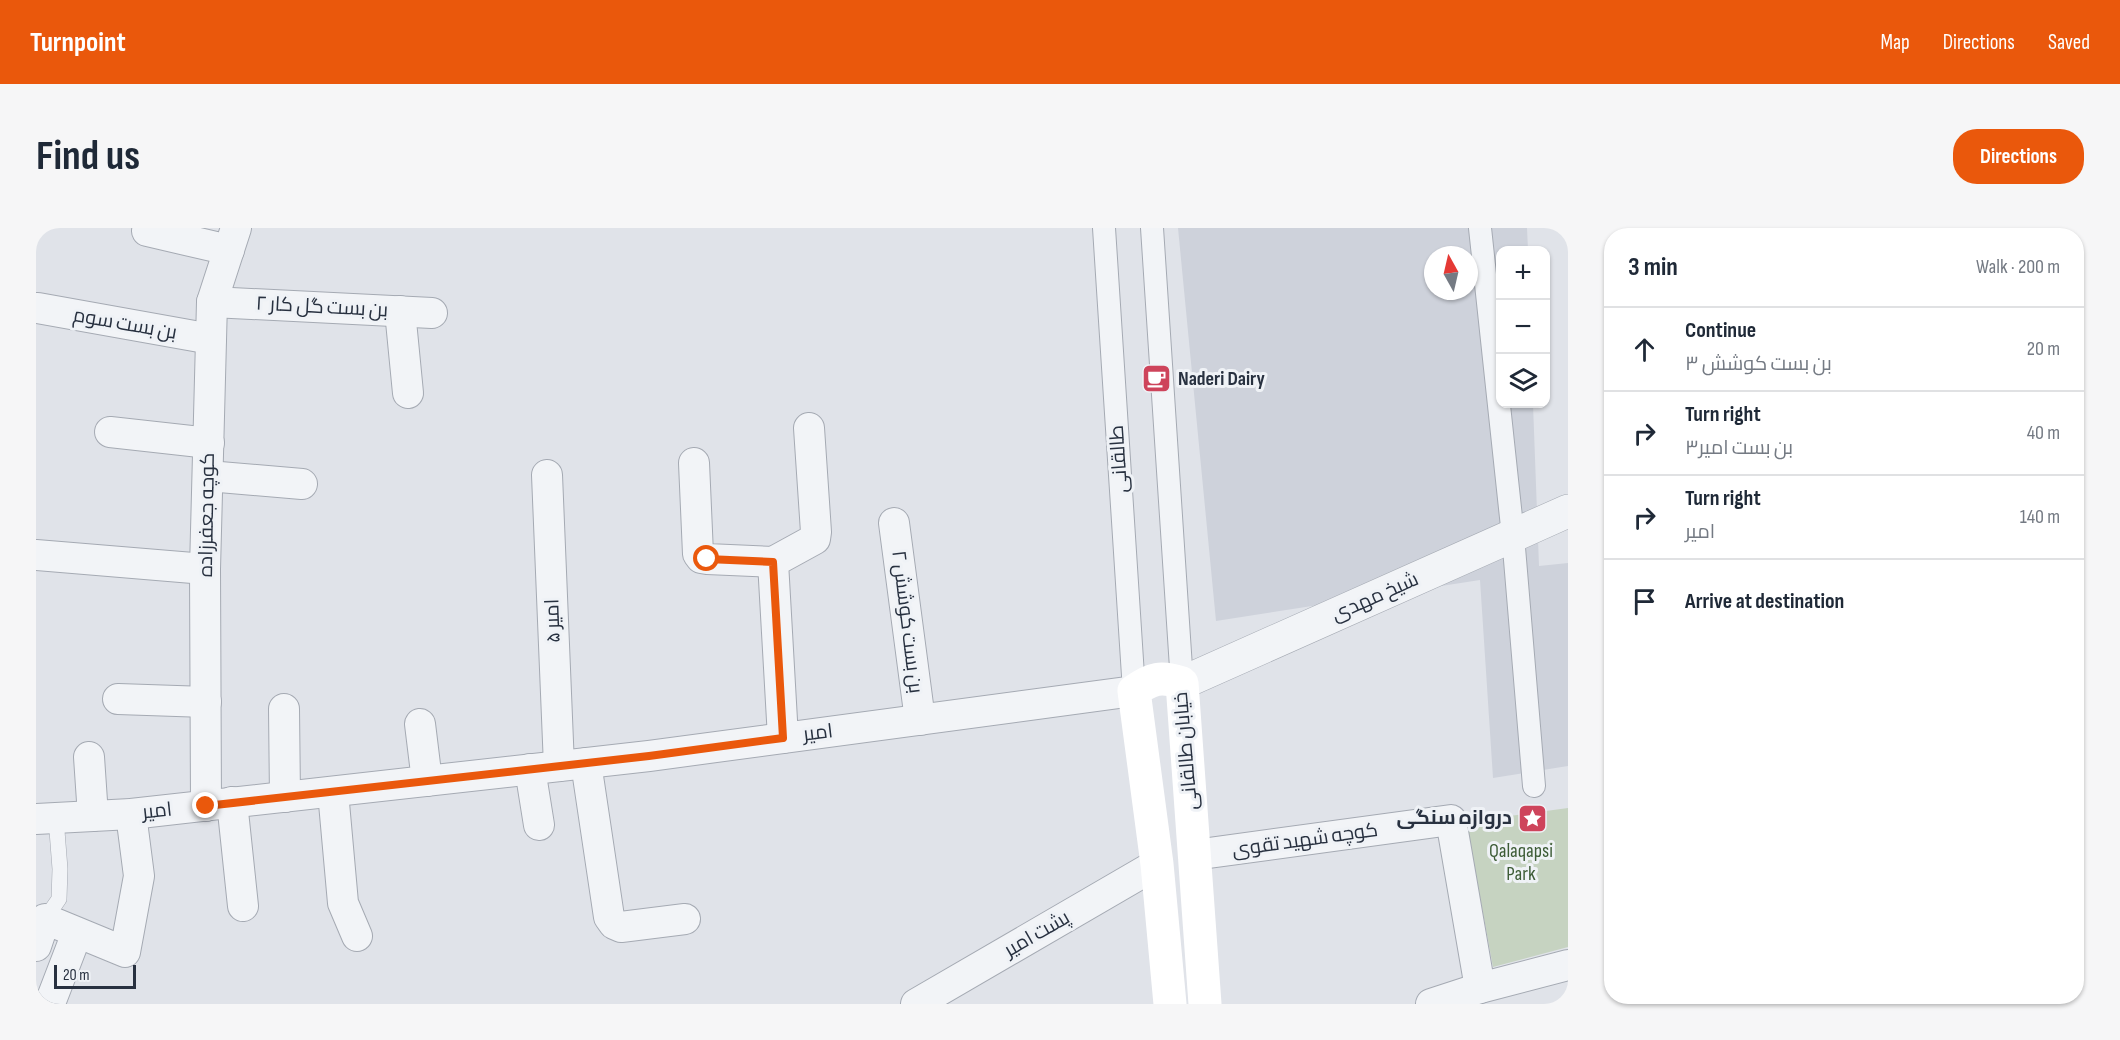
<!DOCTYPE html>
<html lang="en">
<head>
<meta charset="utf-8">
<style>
	body { margin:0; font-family:"Sofia Sans Condensed",Cairo,sans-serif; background:#f6f6f7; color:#1f2937 }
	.controls { position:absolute; right:18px; top:18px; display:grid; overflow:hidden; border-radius:12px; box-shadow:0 2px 4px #0004 }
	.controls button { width:54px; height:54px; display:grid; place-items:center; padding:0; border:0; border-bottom:2px solid #e0e1e3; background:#fff; color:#1f2937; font:30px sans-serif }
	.compass { position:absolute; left:1388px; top:18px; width:54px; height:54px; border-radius:50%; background:#fff; box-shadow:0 2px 4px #0004; rotate:352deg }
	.scale { position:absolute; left:18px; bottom:15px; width:82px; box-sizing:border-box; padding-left:6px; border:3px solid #283140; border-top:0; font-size:16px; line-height:21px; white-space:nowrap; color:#283140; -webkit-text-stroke:4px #eff2f6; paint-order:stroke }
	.stop { position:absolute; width:18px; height:18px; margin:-14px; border:4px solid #ea580c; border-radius:50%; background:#fff }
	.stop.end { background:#ea580c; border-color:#fff; box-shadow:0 2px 6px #0008 }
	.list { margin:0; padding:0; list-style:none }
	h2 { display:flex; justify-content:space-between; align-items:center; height:78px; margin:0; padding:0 24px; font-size:26px }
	h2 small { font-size:20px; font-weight:400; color:#747a83 }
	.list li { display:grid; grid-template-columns:39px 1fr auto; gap:18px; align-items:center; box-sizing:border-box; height:84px; padding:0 24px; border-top:2px solid #e0e1e3 }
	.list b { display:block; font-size:22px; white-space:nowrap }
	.list p { margin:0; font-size:20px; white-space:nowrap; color:#747a83 }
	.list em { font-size:20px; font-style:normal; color:#747a83 }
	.icon { flex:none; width:33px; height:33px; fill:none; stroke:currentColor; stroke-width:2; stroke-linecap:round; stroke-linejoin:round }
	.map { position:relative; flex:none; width:1532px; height:776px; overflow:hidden; border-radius:24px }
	header { display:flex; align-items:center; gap:36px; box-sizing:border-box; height:84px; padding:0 30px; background:#ea580c; color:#fff }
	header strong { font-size:28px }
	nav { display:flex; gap:33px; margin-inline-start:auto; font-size:21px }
	.intro { display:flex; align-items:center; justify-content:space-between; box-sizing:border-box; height:144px; padding:0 36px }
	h1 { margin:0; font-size:42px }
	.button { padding:15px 27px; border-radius:24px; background:#ea580c; color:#fff; font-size:21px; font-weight:700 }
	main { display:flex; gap:36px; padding:0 36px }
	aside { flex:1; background:#fff; border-radius:24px; box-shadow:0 2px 4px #0004 }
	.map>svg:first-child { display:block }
	.built { fill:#ced2db; fill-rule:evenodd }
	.green { fill:#c6d3c1 }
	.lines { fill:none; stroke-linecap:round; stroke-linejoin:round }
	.service-casing { stroke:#a5aab3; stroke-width:16 }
	.pedestrian-casing { stroke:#a5aab3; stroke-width:24 }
	.minor-casing { stroke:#a5aab3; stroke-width:32 }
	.tertiary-casing { stroke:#a5aab3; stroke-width:34 }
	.service { stroke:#f2f4f7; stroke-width:15 }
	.pedestrian { stroke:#f2f4f7; stroke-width:22 }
	.minor { stroke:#f2f4f7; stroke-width:30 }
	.tertiary { stroke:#f2f4f7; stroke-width:33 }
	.secondary { stroke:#fff; stroke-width:33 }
	.route { stroke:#ea580c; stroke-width:8 }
	.labels { text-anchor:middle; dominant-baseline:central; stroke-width:6; stroke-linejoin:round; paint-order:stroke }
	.street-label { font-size:20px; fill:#283140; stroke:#eff2f6 }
	.poi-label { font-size:20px; font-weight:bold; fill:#283140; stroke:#eff2f6; text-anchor:start }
	.park-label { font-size:20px; fill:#3d5c36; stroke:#eff2f6 }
</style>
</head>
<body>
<header>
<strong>Turnpoint</strong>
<nav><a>Map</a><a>Directions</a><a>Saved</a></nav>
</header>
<div class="intro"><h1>Find us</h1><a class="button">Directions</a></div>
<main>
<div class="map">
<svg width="1532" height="776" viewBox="0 0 1532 776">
	<rect width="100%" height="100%" fill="#e0e3e9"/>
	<path class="built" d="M1142,0H1491L1492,22H1464V176H1497L1503,338L1532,335V538L1457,550L1444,352L1180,393ZM1397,27H1433V63H1397Z"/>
	<polygon class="green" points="1532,580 1532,719 1457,739 1430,594"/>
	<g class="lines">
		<defs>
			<polyline id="service" points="9,691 23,671 24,641 20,590"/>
			<g id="pedestrian">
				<polyline points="1068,0 1098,463"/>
				<polyline points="1116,0 1146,455"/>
				<polyline points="1444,0 1477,308 1498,558"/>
			</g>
			<g id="minor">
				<polyline points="111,3 193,22"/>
				<polyline points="176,74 396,85"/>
				<polyline points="2,80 175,111"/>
				<polyline points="364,83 372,165"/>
				<polyline points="74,204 173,215"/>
				<polyline points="658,235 662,326 665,330 671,331 737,334"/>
				<polyline points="511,247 523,538"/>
				<polyline points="172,248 266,256"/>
				<polyline points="858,295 884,492"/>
				<polyline points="0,327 169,341"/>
				<polyline points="82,471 170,474"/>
				<polyline points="248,481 249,569"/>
				<polyline points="384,496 391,553"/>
				<polyline points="747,510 737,334 779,311 780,304 773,200"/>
				<polyline points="53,529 57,588"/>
				<polyline points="550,535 573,689 578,696 585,699 649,691"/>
				<polyline points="494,541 503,597"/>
				<polyline points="297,564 307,675 321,708"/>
				<polyline points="196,574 207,678"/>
				<polyline points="170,578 169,341 176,74 200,0"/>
				<polyline points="0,591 95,586 613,528 1098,463"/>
				<polyline points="1158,627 1415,592 1444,760"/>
				<polyline points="0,718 9,691 89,724 103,648 95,586"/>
				<polyline points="16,770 41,705"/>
				<polyline points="880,776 1121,636"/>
				<polyline points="1395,776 1444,760 1532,737"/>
			</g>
			<polyline id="tertiary" points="1146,455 1532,283"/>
		</defs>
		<use href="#service" class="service-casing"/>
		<use href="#pedestrian" class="pedestrian-casing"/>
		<use href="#minor" class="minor-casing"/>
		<use href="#tertiary" class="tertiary-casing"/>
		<use href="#service" class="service"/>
		<use href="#pedestrian" class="pedestrian"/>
		<use href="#minor" class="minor"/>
		<use href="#tertiary" class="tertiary"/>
		<path class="secondary" d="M1134,776L1121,636L1098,463C1116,450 1125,448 1146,455L1169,776"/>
	</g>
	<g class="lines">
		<polyline class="route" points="170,578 613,528 747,510 737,334 671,331"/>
	</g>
	<defs>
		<symbol id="cafe-square" viewBox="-11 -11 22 22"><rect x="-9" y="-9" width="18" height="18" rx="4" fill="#ce445b" stroke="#eff2f6"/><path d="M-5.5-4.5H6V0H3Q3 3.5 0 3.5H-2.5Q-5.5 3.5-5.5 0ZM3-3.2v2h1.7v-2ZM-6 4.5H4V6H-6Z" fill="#fff"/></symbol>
		<symbol id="sight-square" viewBox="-11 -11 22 22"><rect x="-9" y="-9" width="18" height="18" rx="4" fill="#ce445b" stroke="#eff2f6"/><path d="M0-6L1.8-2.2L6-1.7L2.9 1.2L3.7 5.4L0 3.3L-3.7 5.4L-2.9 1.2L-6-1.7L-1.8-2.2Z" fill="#fff"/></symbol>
	</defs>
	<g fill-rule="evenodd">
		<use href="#cafe-square" x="1104" y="134" width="33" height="33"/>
		<use href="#sight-square" x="1480" y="574" width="33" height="33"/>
	</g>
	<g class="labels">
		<g class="street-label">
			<text transform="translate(286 79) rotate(3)">بن بست گل کار ۲</text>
			<text transform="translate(89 96) rotate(10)">بن بست سوم</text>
			<text transform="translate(1083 231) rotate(-94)">طالقانی</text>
			<text transform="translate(171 287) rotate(-89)">کوچه جعفرزاده</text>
			<text transform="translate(1339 369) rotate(-24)">شیخ مهدی</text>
			<text transform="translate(517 393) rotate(-92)">امیر ۵</text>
			<text transform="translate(871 394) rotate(83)">بن بست کوشش ۲</text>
			<text transform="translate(782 505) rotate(-7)">امیر</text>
			<text transform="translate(1150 523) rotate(-95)">خیابان طالقانی</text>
			<text transform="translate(121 583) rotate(-6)">امیر</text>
			<text transform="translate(1269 612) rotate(-8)">کوچه شهید تقوی</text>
			<text transform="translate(1001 706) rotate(-30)">پشت امیر</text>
		</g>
		<g class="poi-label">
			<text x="1142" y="151">Naderi Dairy</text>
			<text x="1476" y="590" text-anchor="end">دروازه سنگی</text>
		</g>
		<g class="park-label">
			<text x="1485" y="623">Qalaqapsi<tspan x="1485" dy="23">Park</tspan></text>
		</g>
	</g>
</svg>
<div class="controls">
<button>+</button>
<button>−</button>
<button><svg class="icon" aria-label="layers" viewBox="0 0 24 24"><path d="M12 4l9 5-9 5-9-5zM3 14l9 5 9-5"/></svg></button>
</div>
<svg class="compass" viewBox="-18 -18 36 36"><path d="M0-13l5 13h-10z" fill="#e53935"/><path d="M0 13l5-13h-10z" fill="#747a83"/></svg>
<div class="scale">20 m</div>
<div class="stop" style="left:671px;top:331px"></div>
<div class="stop end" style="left:170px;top:578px"></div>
</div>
<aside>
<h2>3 min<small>Walk · 200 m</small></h2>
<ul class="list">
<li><svg class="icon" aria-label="ahead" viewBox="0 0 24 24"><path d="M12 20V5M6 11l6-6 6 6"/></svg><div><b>Continue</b><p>بن بست کوشش ۳</p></div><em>20 m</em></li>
<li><svg class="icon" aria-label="right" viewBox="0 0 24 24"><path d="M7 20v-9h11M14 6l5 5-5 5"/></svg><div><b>Turn right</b><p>بن بست امیر۳</p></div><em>40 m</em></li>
<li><svg class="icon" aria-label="right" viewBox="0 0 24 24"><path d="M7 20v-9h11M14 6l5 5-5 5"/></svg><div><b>Turn right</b><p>امیر</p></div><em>140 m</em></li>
<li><svg class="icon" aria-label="arrive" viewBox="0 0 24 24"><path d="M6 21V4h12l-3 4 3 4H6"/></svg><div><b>Arrive at destination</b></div></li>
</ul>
</aside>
</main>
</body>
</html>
